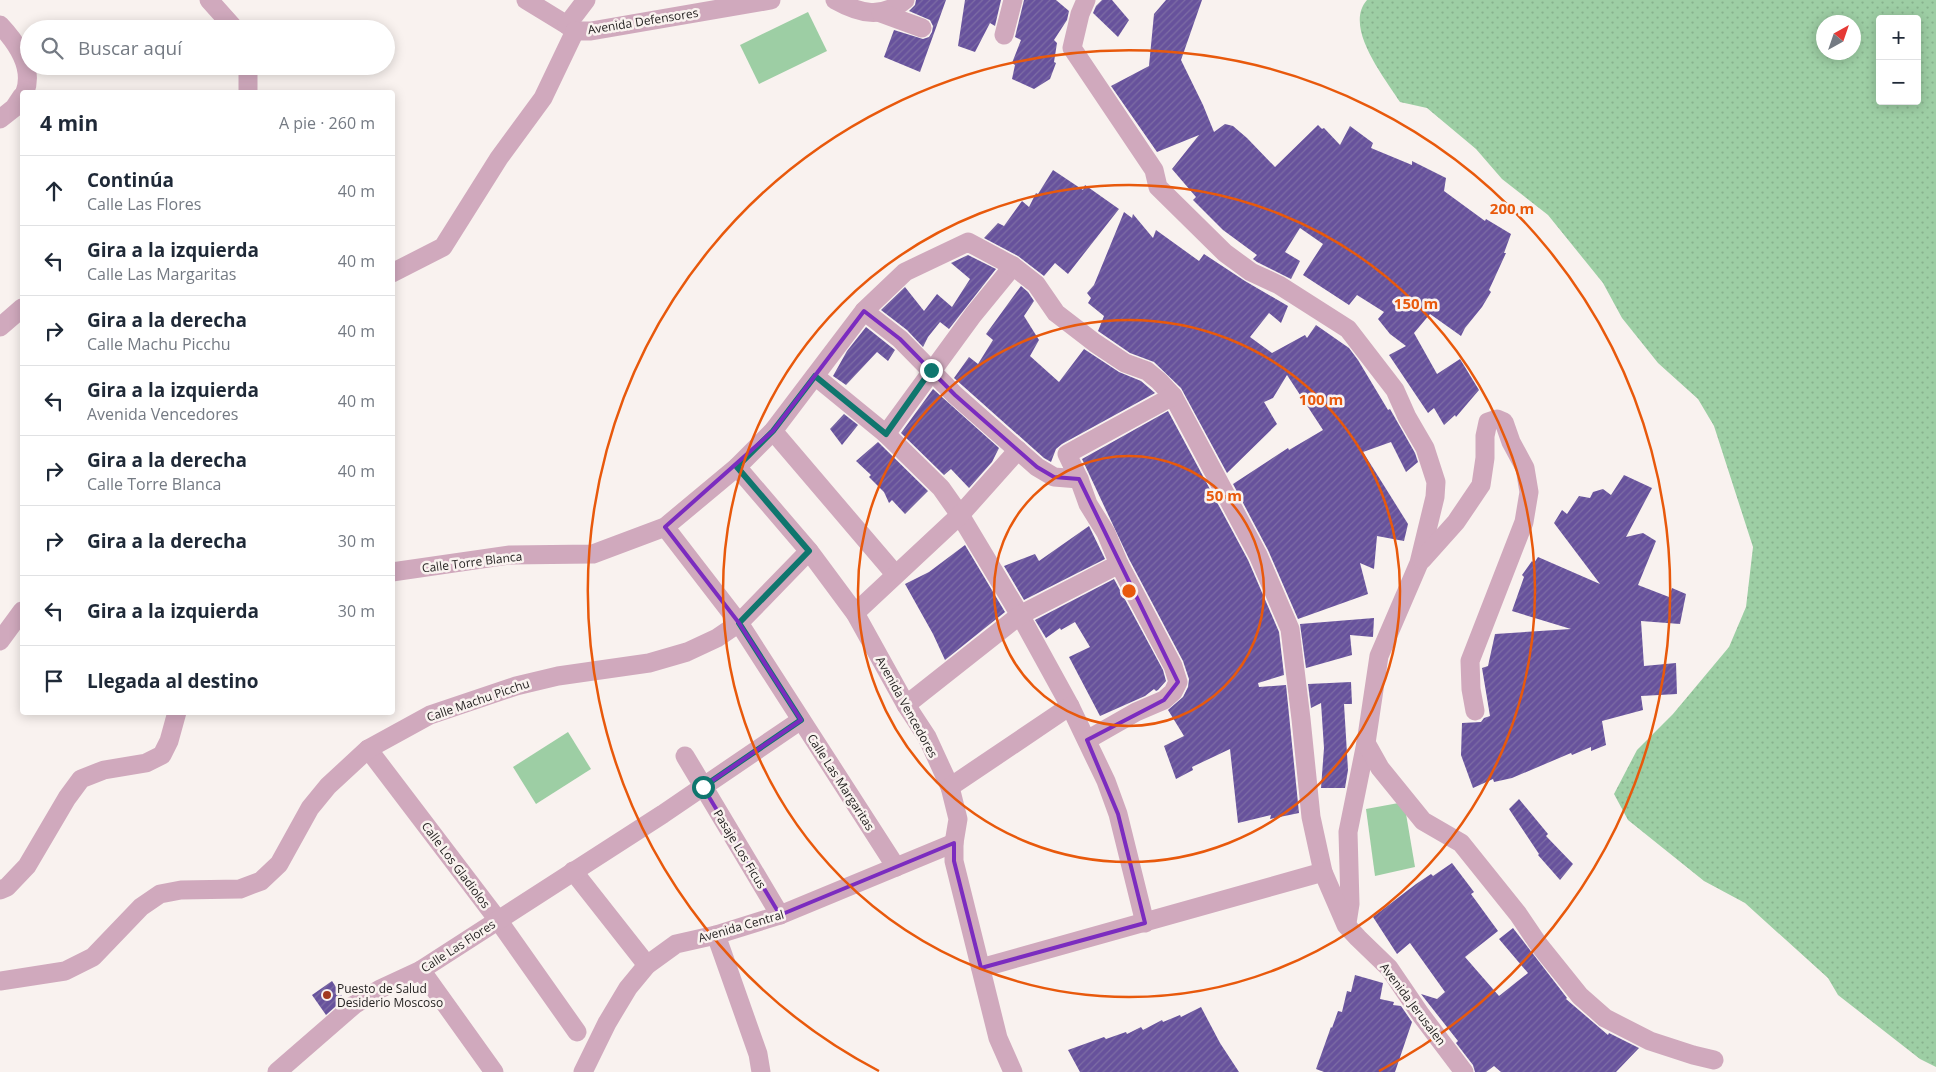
<!DOCTYPE html>
<html lang="es">
<head>
<meta charset="utf-8">
<style>
	body { margin:0; font-family:"Open Sans",sans-serif; background:#f6f6f7; color:#1f2937 }
	.controls { position:absolute; right:15px; top:15px; display:grid; overflow:hidden; border-radius:5px; box-shadow:0 2px 12px #0003 }
	.controls button { width:45px; height:45px; display:grid; place-items:center; padding:0; border:0; border-bottom:1px solid #e0e1e3; background:#fff; color:#1f2937; font:25px sans-serif }
	.compass { position:absolute; left:1816px; top:15px; width:45px; height:45px; border-radius:50%; background:#fff; box-shadow:0 2px 12px #0003; rotate:40deg }
	.stop { position:absolute; width:15px; height:15px; margin:-11px; border:4px solid #0f766e; border-radius:50%; background:#fff }
	.stop.end { background:#0f766e; border-color:#fff; box-shadow:0 1px 5px #0008 }
	.list { margin:0; padding:0; list-style:none }
	h2 { display:flex; justify-content:space-between; align-items:center; height:65px; margin:0; padding:0 20px; font-size:21px }
	h2 small { font-size:16px; font-weight:400; color:#747a83 }
	.list li { display:grid; grid-template-columns:32px 1fr auto; gap:15px; align-items:center; box-sizing:border-box; height:70px; padding:0 20px; border-top:1px solid #e0e1e3 }
	.list b { display:block; font-size:19px; white-space:nowrap }
	.list p { margin:0; font-size:16px; white-space:nowrap; color:#747a83 }
	.list em { font-size:16px; font-style:normal; color:#747a83 }
	.icon { flex:none; width:28px; height:28px; fill:none; stroke:currentColor; stroke-width:2; stroke-linecap:round; stroke-linejoin:round }
	.map { position:relative; flex:none; width:1936px; height:1072px; overflow:hidden }
	.search { position:absolute; background:#fff; box-shadow:0 2px 12px #0003; left:20px; top:20px; width:375px; height:55px; display:flex; align-items:center; gap:12px; box-sizing:border-box; padding:0 18px; border-radius:28px; color:#747a83; font-size:19px }
	.panel { position:absolute; background:#fff; box-shadow:0 2px 12px #0003; left:20px; top:90px; width:375px; height:625px; border-radius:5px }
	.map>svg:first-child { display:block }
	.grass { fill:url(#grass-dots); fill-rule:evenodd }
	.pitch { fill:#9dcea4 }
	.building { fill:url(#building-hatch) }
	.lines { fill:none; stroke-linecap:round; stroke-linejoin:round }
	.minor { stroke:#d0a9bd; stroke-width:19 }
	.route { stroke:#0f766e; stroke-width:6 }
	.marked { fill:none; stroke:#7b2cbf; stroke-width:4; stroke-linejoin:round }
	.ring { fill:none; stroke:#e8590c; stroke-width:2.5 }
	.poi-dot { fill:#a23920; stroke:#f9f2ef; stroke-width:2 }
	.labels { text-anchor:middle; dominant-baseline:central; stroke-width:5; stroke-linejoin:round; paint-order:stroke }
	.street-label { font-size:12px; fill:#262423; stroke:#f9f2ef }
	.poi-label { font-size:12px; fill:#262423; stroke:#f9f2ef; text-anchor:start }
	.centre { fill:#e8590c; stroke:#f9f2ef; stroke-width:2.5 }
	.ring-label { font-size:15px; text-anchor:middle; font-weight:bold; fill:#e8590c; stroke:#f9f2ef; stroke-width:5; stroke-linejoin:round; paint-order:stroke }
</style>
</head>
<body>
<div class="map">
<svg width="1936" height="1072" viewBox="0 0 1936 1072">
	<defs>
		<pattern id="grass-dots" width="8" height="8" patternUnits="userSpaceOnUse" patternTransform="scale(1.25)"><rect width="8" height="8" fill="#9dcea4"/><path d="M2 2h.1M6 6h.1" fill="none" stroke="#87b18d" stroke-width="1.8" stroke-linecap="round"/></pattern>
		<pattern id="building-hatch" width="6" height="6" patternUnits="userSpaceOnUse" patternTransform="scale(1.25)"><rect width="6" height="6" fill="#67529c"/><path d="M-1 1l2-2M0 6l6-6M5 7l2-2" fill="none" stroke="#7d6da4"/></pattern>
	</defs>
	<rect width="100%" height="100%" fill="#f9f2ef"/>
	<path class="grass" d="M1367,0H1936V1067L1920,1059L1838,995L1828,978L1745,903L1704,881L1628,820L1614,794L1637,750L1673,714L1729,647L1746,607L1753,547L1714,426L1698,399L1658,363L1622,318L1603,283L1548,215L1502,179L1476,149L1427,108L1400,102C1385,78 1343,27 1367,0ZM1880,19H1917V101H1880ZM1824,22H1854V52H1824Z"/>
	<g class="pitch">
		<polygon points="808,12 827,51 759,84 740,45"/>
		<polygon points="568,732 591,769 536,804 513,767"/>
		<polygon points="1404,802 1415,867 1375,876 1366,809"/>
	</g>
	<g class="building">
		<polygon points="916,0 946,0 920,72 884,57 894,30 923,39 929,37 932,32 933,26 930,20 909,11 915,5"/>
		<polygon points="965,0 1001,0 995,26 990,23 975,52 958,46"/>
		<polygon points="1024,0 1056,0 1069,11 1067,20 1054,40 1057,43 1054,62 1056,63 1050,79 1034,89 1012,79 1015,65 1012,63 1021,40 1015,37"/>
		<polygon points="1102,0 1112,0 1129,20 1118,37 1093,13 1096,6"/>
		<polygon points="1166,0 1202,0 1181,60 1203,105 1214,132 1225,124 1233,126 1247,138 1275,167 1318,125 1322,129 1324,128 1340,145 1350,126 1373,143 1371,148 1412,165 1412,161 1446,178 1444,191 1485,221 1486,219 1511,234 1504,253 1506,253 1489,290 1491,292 1482,307 1465,328 1461,336 1430,314 1414,333 1437,374 1460,359 1479,390 1456,417 1455,415 1444,425 1434,408 1428,413 1389,355 1406,346 1390,334 1378,319 1384,312 1357,295 1349,305 1303,275 1323,244 1300,228 1285,252 1300,261 1291,279 1257,262 1253,259 1257,255 1223,230 1193,200 1196,197 1172,169 1199,135 1157,152 1111,86 1149,66 1154,14"/>
		<polygon points="1053,170 1083,190 1085,185 1119,209 1068,274 1055,263 1044,276 1018,256 984,238 998,223 1004,226 1022,201 1029,207 1036,193 1038,194"/>
		<polygon points="1124,212 1132,218 1133,214 1153,238 1156,230 1199,261 1204,254 1245,281 1288,306 1281,323 1269,313 1250,337 1272,353 1305,335 1307,338 1316,325 1349,348 1358,360 1388,410 1390,409 1415,453 1418,462 1406,472 1391,442 1363,452 1408,524 1404,541 1377,536 1374,569 1360,563 1368,594 1298,619 1268,550 1233,484 1288,448 1289,450 1323,430 1287,375 1273,398 1264,402 1277,424 1227,473 1181,388 1154,362 1130,353 1098,331 1104,316 1088,303 1091,298 1087,293 1094,285"/>
		<polygon points="968,255 996,269 949,329 940,322 928,337 923,347 907,330 881,310 905,287 924,311 937,294 952,307 970,279 951,263"/>
		<polygon points="1021,286 1028,292 1034,301 1024,316 1039,340 1030,356 1059,382 1084,349 1119,372 1141,381 1155,393 1062,444 1056,449 1051,462 1044,458 954,378 969,357 978,364 993,340 986,334"/>
		<polygon points="866,327 895,350 888,361 877,352 846,385 833,376 847,351"/>
		<polygon points="933,389 999,448 992,462 969,488 951,469 944,475 901,433"/>
		<polygon points="1168,411 1248,560 1279,632 1284,675 1258,683 1259,687 1286,685 1299,813 1270,819 1271,815 1238,823 1230,749 1192,767 1193,770 1176,779 1164,746 1184,736 1168,710 1183,697 1188,687 1189,679 1183,661 1129,559 1082,459"/>
		<polygon points="844,414 858,425 842,445 830,429"/>
		<polygon points="878,442 928,491 905,514 892,500 889,503 884,492 869,477 871,475 856,461"/>
		<polygon points="1624,475 1652,488 1626,537 1643,533 1656,541 1638,585 1669,597 1672,588 1686,594 1680,624 1641,621 1644,666 1676,663 1677,694 1641,696 1643,710 1602,721 1606,745 1591,751 1591,747 1572,755 1571,753 1512,778 1494,782 1493,779 1473,788 1461,755 1462,723 1481,722 1484,718 1490,716 1482,668 1488,666 1495,634 1571,629 1512,611 1524,577 1522,575 1532,561 1534,563 1538,557 1600,584 1554,523 1562,510 1567,514 1579,496 1590,498 1593,492 1603,489 1611,495"/>
		<polygon points="1089,526 1105,559 1024,600 1004,566 1035,554 1039,561"/>
		<polygon points="965,545 1005,612 945,660 933,634 905,584 929,572"/>
		<polygon points="1114,579 1163,670 1166,681 1158,690 1156,691 1154,689 1145,696 1100,716 1069,657 1090,647 1075,622 1061,630 1060,628 1046,638 1035,620"/>
		<polygon points="1374,618 1373,637 1350,635 1352,655 1306,668 1300,624"/>
		<polygon points="1351,682 1352,704 1344,704 1348,770 1345,788 1321,788 1324,748 1321,703 1311,708 1308,684"/>
		<polygon points="1519,799 1548,834 1546,836 1573,864 1560,880 1538,855 1539,854 1509,809"/>
		<polygon points="1452,863 1474,892 1471,894 1498,931 1465,957 1499,996 1528,973 1499,939 1513,928 1567,998 1566,999 1608,1035 1609,1033 1639,1048 1616,1072 1501,1072 1494,1066 1486,1072 1475,1072 1473,1065 1456,1043 1458,1041 1421,994 1437,999 1445,992 1410,943 1397,954 1373,917 1416,884 1431,874 1433,876"/>
		<polygon points="1355,975 1383,983 1380,999 1394,1002 1393,1005 1401,1006 1412,1022 1395,1072 1324,1072 1316,1069 1331,1027 1332,1028 1338,1011 1342,1012 1347,991 1351,992"/>
		<polygon points="332,981 344,999 326,1015 312,995"/>
		<polygon points="1201,1007 1220,1043 1239,1072 1080,1072 1068,1050 1104,1037 1106,1039 1126,1032 1127,1034 1141,1027 1143,1030 1162,1020 1163,1022 1180,1015 1181,1017"/>
	</g>
	<g class="lines">
		<g class="minor">
			<polyline points="209,0 235,29"/>
			<polyline points="526,0 567,25 575,31"/>
			<path d="M835,0C860,14 882,19 905,0"/>
			<polyline points="1086,0 1080,14 1072,48 1154,170 1158,187 1225,253 1251,272 1279,285 1348,329 1395,390 1407,417 1425,448 1436,482 1435,497 1419,563 1379,656 1366,743 1348,832 1350,904 1347,923"/>
			<polyline points="881,13 922,28"/>
			<path d="M0,25C17,43 34,67 25,92"/>
			<polyline points="567,25 586,0"/>
			<polyline points="575,31 591,31 771,0"/>
			<polyline points="1004,35 1013,0"/>
			<polyline points="248,92 248,66"/>
			<polyline points="0,119 14,108 22,96"/>
			<polyline points="392,273 443,247 499,158 543,98 575,31"/>
			<polyline points="864,311 900,339 955,395 1037,467 1054,477 1079,479"/>
			<polyline points="0,327 22,308"/>
			<polyline points="815,376 886,434 941,488 960,515 1020,615 1070,706 1106,781 1118,814 1145,923"/>
			<polyline points="773,431 895,574"/>
			<polyline points="886,434 973,315 1013,266"/>
			<polyline points="737,467 809,551 855,613 906,705 927,737 950,787 958,819 954,843 954,861 998,1038 1013,1072"/>
			<polyline points="665,527 739,623 896,867"/>
			<polyline points="1422,560 1456,522 1481,485 1485,458 1485,436 1488,422 1497,419 1504,422 1511,442 1525,468 1529,492 1524,522 1470,661 1471,689 1475,711"/>
			<polyline points="392,572 510,555 593,554 665,527 737,467 773,431 864,311 905,272 968,242 1013,266 1036,284 1056,313 1095,343 1125,363 1147,371 1159,381 1173,396 1258,555 1290,629 1301,719 1311,817 1323,872 1346,925 1358,938 1389,968 1421,1015 1464,1072"/>
			<polyline points="855,613 960,515 1018,450"/>
			<polyline points="0,641 22,611"/>
			<polyline points="906,705 1020,615 1119,564"/>
			<polyline points="1087,740 1136,712 1164,700 1173,692 1178,682 1173,666 1119,564 1106,533 1088,504 1079,479 1067,454 1173,396"/>
			<polyline points="1366,743 1380,768 1423,821 1461,843 1518,914 1539,945 1580,996 1605,1018 1650,1041 1693,1055 1714,1060"/>
			<polyline points="368,749 498,920 577,1032"/>
			<polyline points="685,756 780,915"/>
			<polyline points="950,787 1070,706"/>
			<polyline points="573,871 647,965"/>
			<polyline points="0,890 7,887 27,866 67,798 81,779 104,770 146,763 162,755 169,741 177,712"/>
			<polyline points="716,935 758,1054 761,1072"/>
			<polyline points="981,968 1323,872"/>
			<polyline points="421,970 494,1072"/>
			<polyline points="0,981 65,971 93,957 141,907 160,894 181,890 240,889 261,881 279,864 310,808 328,786 368,749 430,715 516,686 558,676 649,663 687,652 717,638 739,623 809,551"/>
			<polyline points="277,1072 354,1005 380,989 421,970 663,814 801,720"/>
			<polyline points="583,1072 607,1023 628,988 647,965 676,944 716,935 780,915 954,843"/>
		</g>
	</g>
	<g class="lines">
		<polyline class="route" points="703,787 801,720 739,623 809,551 737,467 773,431 815,376 886,434 931,370"/>
	</g>
	<path class="marked" d="M864,311L900,339L955,395L1037,467L1054,477L1079,479L1178,682L1164,700L1087,740L1118,814L1145,923L981,968L954,861V843L780,915L703,787L801,720L739,623L665,527L773,431Z"/>
	<g class="ring">
		<circle cx="1129" cy="591" r="135"/>
		<circle cx="1129" cy="591" r="271"/>
		<circle cx="1129" cy="591" r="406"/>
		<path d="M879 1071A541 541 0 1 1 1379 1071"/>
	</g>
	<circle class="poi-dot" cx="327" cy="995" r="5"/>
	<g class="labels">
		<g class="street-label">
			<text transform="translate(643 21) rotate(-9)">Avenida Defensores</text>
			<text transform="translate(472 562) rotate(-7)">Calle Torre Blanca</text>
			<text transform="translate(478 700) rotate(-19)">Calle Machu Picchu</text>
			<text transform="translate(907 707) rotate(61)">Avenida Vencedores</text>
			<text transform="translate(841 782) rotate(57)">Calle Las Margaritas</text>
			<text transform="translate(740 849) rotate(59)">Pasaje Los Ficus</text>
			<text transform="translate(456 865) rotate(53)">Calle Los Gladiolos</text>
			<text transform="translate(741 926) rotate(-16)">Avenida Central</text>
			<text transform="translate(458 946) rotate(-33)">Calle Las Flores</text>
			<text transform="translate(1413 1004) rotate(53)">Avenida Jerusalen</text>
		</g>
		<g class="poi-label">
			<text x="337" y="988">Puesto de Salud<tspan x="337" dy="14">Desiderio Moscoso</tspan></text>
		</g>
	</g>
	<circle cx="1129" cy="591" r="8" class="centre"/>
	<g class="ring-label">
		<text x="1512" y="214">200 m</text>
		<text x="1416" y="309">150 m</text>
		<text x="1321" y="405">100 m</text>
		<text x="1224" y="501">50 m</text>
	</g>
</svg>
<div class="controls">
<button>+</button>
<button>−</button>
</div>
<svg class="compass" viewBox="-18 -18 36 36"><path d="M0-13l5 13h-10z" fill="#e53935"/><path d="M0 13l5-13h-10z" fill="#747a83"/></svg>
<div class="stop" style="left:703px;top:787px"></div>
<div class="stop end" style="left:931px;top:370px"></div>
<div class="search"><svg class="icon" aria-label="search" viewBox="0 0 24 24"><circle cx="10" cy="10" r="6"/><path d="M15 15l6 6"/></svg>Buscar aquí</div>
<section class="panel">
<h2>4 min<small>A pie · 260 m</small></h2>
<ul class="list">
<li><svg class="icon" aria-label="ahead" viewBox="0 0 24 24"><path d="M12 20V5M6 11l6-6 6 6"/></svg><div><b>Continúa</b><p>Calle Las Flores</p></div><em>40 m</em></li>
<li><svg class="icon" aria-label="left" viewBox="0 0 24 24"><path d="M17 20v-9H6M10 6l-5 5 5 5"/></svg><div><b>Gira a la izquierda</b><p>Calle Las Margaritas</p></div><em>40 m</em></li>
<li><svg class="icon" aria-label="right" viewBox="0 0 24 24"><path d="M7 20v-9h11M14 6l5 5-5 5"/></svg><div><b>Gira a la derecha</b><p>Calle Machu Picchu</p></div><em>40 m</em></li>
<li><svg class="icon" aria-label="left" viewBox="0 0 24 24"><path d="M17 20v-9H6M10 6l-5 5 5 5"/></svg><div><b>Gira a la izquierda</b><p>Avenida Vencedores</p></div><em>40 m</em></li>
<li><svg class="icon" aria-label="right" viewBox="0 0 24 24"><path d="M7 20v-9h11M14 6l5 5-5 5"/></svg><div><b>Gira a la derecha</b><p>Calle Torre Blanca</p></div><em>40 m</em></li>
<li><svg class="icon" aria-label="right" viewBox="0 0 24 24"><path d="M7 20v-9h11M14 6l5 5-5 5"/></svg><div><b>Gira a la derecha</b></div><em>30 m</em></li>
<li><svg class="icon" aria-label="left" viewBox="0 0 24 24"><path d="M17 20v-9H6M10 6l-5 5 5 5"/></svg><div><b>Gira a la izquierda</b></div><em>30 m</em></li>
<li><svg class="icon" aria-label="arrive" viewBox="0 0 24 24"><path d="M6 21V4h12l-3 4 3 4H6"/></svg><div><b>Llegada al destino</b></div></li>
</ul>
</section>
</div>
</body>
</html>
